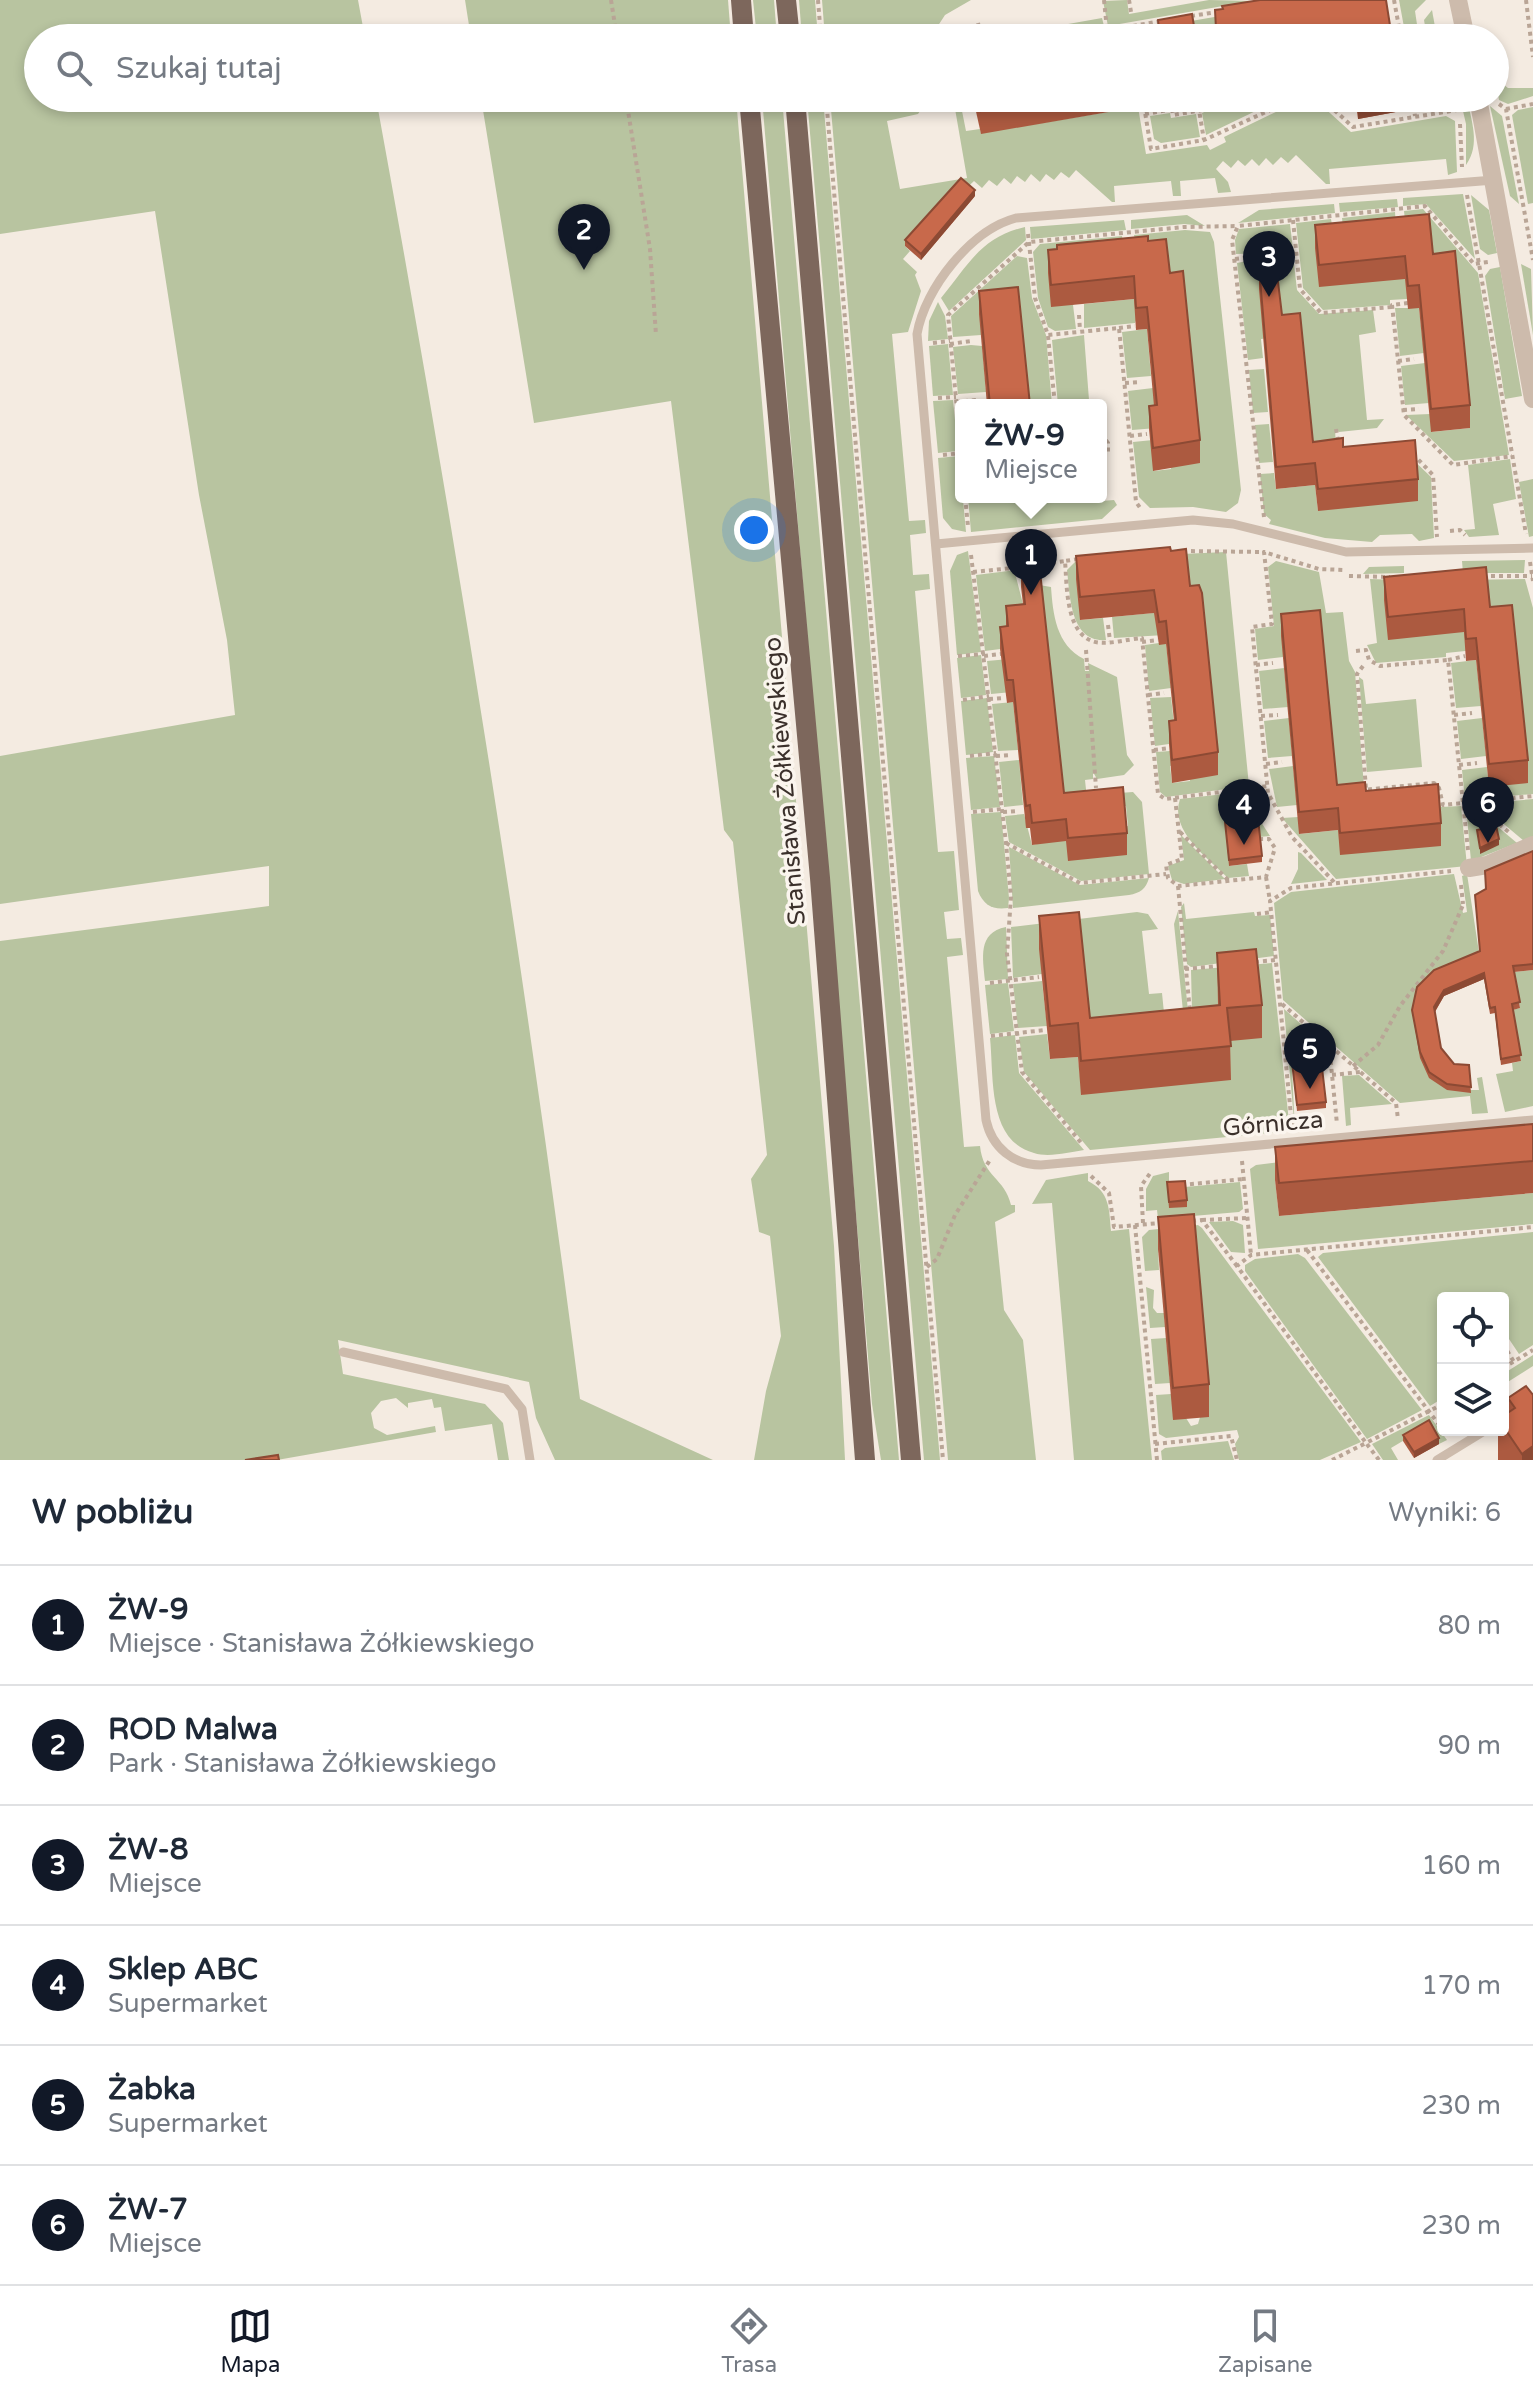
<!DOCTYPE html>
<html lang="pl">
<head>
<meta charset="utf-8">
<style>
	body { margin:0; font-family:"Varela Round",sans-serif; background:#f6f6f7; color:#1f2937 }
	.controls { position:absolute; right:24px; bottom:24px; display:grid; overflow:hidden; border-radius:8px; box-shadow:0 4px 12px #0003 }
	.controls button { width:72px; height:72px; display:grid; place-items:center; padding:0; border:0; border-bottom:2px solid #e0e1e3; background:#fff; color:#1f2937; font:40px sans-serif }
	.you { position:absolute; left:754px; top:530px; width:28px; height:28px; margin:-20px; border:6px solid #fff; border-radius:50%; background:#1a73e8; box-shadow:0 0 0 12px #1a73e833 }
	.badge { display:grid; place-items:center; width:52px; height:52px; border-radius:50%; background:#111827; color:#fff; font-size:26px; font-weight:700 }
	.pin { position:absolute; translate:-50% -66px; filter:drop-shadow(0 2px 4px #0008) }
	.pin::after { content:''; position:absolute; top:42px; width:28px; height:24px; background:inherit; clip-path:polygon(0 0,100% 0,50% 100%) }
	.popup { position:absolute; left:955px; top:399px; width:152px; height:104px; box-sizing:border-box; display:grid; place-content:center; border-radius:8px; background:#fff; filter:drop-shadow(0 2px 6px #0005); font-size:26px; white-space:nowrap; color:#747a83 }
	.popup b { font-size:30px; color:#1f2937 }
	.popup::after { content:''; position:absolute; left:50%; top:100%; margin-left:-16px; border:16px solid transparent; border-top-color:#fff }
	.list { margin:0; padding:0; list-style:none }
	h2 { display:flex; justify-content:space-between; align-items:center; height:104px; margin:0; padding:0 32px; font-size:34px }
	h2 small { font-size:26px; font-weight:400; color:#747a83 }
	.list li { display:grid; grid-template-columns:52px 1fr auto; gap:24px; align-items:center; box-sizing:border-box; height:120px; padding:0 32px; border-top:2px solid #e0e1e3 }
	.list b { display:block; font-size:30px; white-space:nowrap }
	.list p { margin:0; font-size:26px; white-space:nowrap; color:#747a83 }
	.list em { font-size:26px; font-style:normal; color:#747a83 }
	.icon { flex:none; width:44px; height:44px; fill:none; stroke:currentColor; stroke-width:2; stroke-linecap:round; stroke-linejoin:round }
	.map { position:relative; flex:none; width:1533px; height:1460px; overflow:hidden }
	.search { position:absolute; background:#fff; box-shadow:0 4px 12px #0003; left:24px; right:24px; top:24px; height:88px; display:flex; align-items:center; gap:20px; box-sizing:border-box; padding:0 28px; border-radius:44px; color:#747a83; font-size:30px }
	.sheet { height:824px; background:#fff }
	nav { display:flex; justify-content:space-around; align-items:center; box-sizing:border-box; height:112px; border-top:2px solid #e0e1e3; background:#fff; font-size:22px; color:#747a83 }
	nav a { display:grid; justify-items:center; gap:4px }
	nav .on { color:#111827 }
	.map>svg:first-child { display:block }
	.green { fill:#b8c4a0 }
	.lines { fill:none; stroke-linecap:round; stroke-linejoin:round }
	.path { stroke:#b9a596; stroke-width:4; stroke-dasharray:4 4; stroke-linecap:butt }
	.lane { stroke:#cdbbac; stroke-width:9 }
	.street { stroke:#cdbbac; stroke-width:18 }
	.primary { stroke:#7d675c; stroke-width:20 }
	.wall { fill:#ac5a40 }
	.shaded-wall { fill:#8c4a34 }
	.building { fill:#c8694b; stroke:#8c4a34; stroke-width:2 }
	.labels { text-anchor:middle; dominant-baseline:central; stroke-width:7; stroke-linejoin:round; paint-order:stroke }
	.street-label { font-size:24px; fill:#3b302b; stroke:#fbf5ee }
</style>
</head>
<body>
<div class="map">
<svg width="1533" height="1460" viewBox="0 0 1533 1460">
	<rect width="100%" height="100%" fill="#f4ebe1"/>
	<g class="green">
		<path d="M0,0H358L365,38H38V98H376C455,530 524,963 580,1399L713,1460H555L536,1418L529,1382L338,1340L343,1374L485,1404L503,1423L509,1460H498L492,1424L445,1431L441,1407L434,1408L432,1399L408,1403V1408L396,1398L381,1401L371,1413L374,1428L387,1435L435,1426L436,1432L277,1460H0V941L269,906V866L0,904V756L235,715L227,640L199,495L155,211L0,234Z"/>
		<polygon points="465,0 728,0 731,38 471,38"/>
		<polygon points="753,0 774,0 777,38 757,38"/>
		<polygon points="799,0 815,0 818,38 802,38"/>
		<polygon points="822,0 971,0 945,15 930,38 825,38"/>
		<polygon points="1127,0 1129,14 1209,0 1252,1 1108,26 1103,1"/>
		<polygon points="1399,0 1426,0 1415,11 1419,38 1406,38"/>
		<polygon points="1432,10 1437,38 1427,38 1424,20"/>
		<polygon points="1220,16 1223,32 1153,38 1151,28"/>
		<polygon points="1102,18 1104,26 1036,38 989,38"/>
		<polygon points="1495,78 1508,88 1533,88 1533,96 1508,104 1499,100"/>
		<polygon points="481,98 736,98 834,1246 845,1460 754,1460 766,1391 781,1336 770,1236 759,1232 751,1179 767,1155 733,842 724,830 671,401 534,423"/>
		<polygon points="762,98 782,98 899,1460 881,1460 872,1404"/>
		<polygon points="807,98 823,98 940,1460 924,1460"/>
		<path d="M830,98H929L918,114L887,121L900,189L967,178L954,103L960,101L966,131L980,129L981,133L1138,107L1146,154L1207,145L1210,150L1226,142L1224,137L1280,110L1320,104L1351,132L1446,116L1455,121L1457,172L1448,175L1446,159L1329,169L1330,184H1326L1296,155L1288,163L1281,157L1273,165L1266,158L1259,166L1252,159L1245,166L1238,160L1231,168L1223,161L1216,169L1228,182L1231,192L1218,193L1215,178L1180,181L1181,196H1173L1171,181L1114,186L1115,202H1112L1076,170L1069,178L1061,172L1054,180L1046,174L1040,182L1031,174L1025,182L1017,176L1011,184L1004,178L997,186L989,180L982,188L974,181L905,246L910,251L903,259L917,272L915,275L921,291L908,332L892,334L909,521L925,520L926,533L910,535L913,575L929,574L930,589L915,591L938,852L954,851L959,910L944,912L947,939L961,938L963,955L947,957L964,1147L980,1146C983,1177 1005,1178 1011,1205H1015V1212L995,1222L1004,1310L1023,1340L1036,1460H948Z"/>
		<polygon points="1235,98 1300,98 1266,106 1206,135 1202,113"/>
		<polygon points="1416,98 1450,98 1451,105 1419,111"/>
		<path d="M1460,98H1467C1471,121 1481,144 1466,165V124Z"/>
		<polygon points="1490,106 1502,116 1519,204 1510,196"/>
		<polygon points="1533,107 1533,203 1528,204 1512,115 1518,110"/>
		<polygon points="1170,113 1171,118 1196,114 1200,137 1161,143 1154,139 1150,116"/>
		<polygon points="1463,194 1475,259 1426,204 1403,206 1403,198"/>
		<polygon points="1471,195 1489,210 1497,253 1488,255 1480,249"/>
		<polygon points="1397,199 1398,207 1340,212 1339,203"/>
		<polygon points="1334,204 1335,213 1238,223 1259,210"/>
		<polygon points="1423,209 1478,273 1509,455 1454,461 1406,415 1430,414 1432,432 1470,428 1406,229 1404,211"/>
		<polygon points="1395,212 1397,240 1345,245 1342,218"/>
		<polygon points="1187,215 1205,226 1184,224 1131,229 1131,220"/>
		<polygon points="1331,219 1334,236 1416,278 1407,299 1390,300 1390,305 1323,310 1303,288 1296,223"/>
		<polygon points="1124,220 1126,230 1031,239 1030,227"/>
		<polygon points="1290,224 1293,250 1275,252 1274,246 1266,247 1267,253 1236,254 1235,240 1239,229"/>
		<path d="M1025,227L1026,240L949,311L941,298C969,264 981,237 1025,227Z"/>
		<polygon points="1185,230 1210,232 1214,242 1241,490 1238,503 1226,512 1193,507 1150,508 1139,497 1133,442 1153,440 1154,471 1171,469 1134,235"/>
		<polygon points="1122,236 1125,261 1073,305 1076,329 1055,331 1048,327 1038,298 1033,252 1040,244"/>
		<polygon points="1293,255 1297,290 1319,314 1373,310 1376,332 1359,335 1367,420 1384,419 1377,428 1339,432 1335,429 1336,448 1314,472 1300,335 1261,339 1263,358 1248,360 1237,263 1267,257 1268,263 1276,262 1275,256"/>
		<polygon points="1017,256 1027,258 1032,298 1046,335 1052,405 1028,405 981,335 953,337 951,316"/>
		<polygon points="1521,264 1531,269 1533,335"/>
		<polygon points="1500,267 1522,396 1505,399 1485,276 1490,269"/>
		<polygon points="1144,298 1135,323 1084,328 1084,304"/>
		<polygon points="938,302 945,316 948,339 928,341 929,321"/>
		<polygon points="1395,308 1419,308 1424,353 1400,356"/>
		<polygon points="1147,329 1151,376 1127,378 1122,332"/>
		<polygon points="1084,335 1089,400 1105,401 1101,412 1101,405 1058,405 1052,340"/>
		<polygon points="948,344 953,395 933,396 929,346"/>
		<polygon points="971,345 982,346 986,392 958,394 953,347"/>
		<polygon points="1425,363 1429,403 1405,405 1401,366"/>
		<polygon points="1264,369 1268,412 1253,413 1249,370"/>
		<polygon points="1153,388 1157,428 1132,430 1128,391"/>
		<polygon points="953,400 958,451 938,453 933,401"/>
		<polygon points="1269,424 1273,462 1259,463 1255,425"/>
		<polygon points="1406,453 1431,477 1434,538 1419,541 1412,534 1380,535 1372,542 1325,538 1269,524 1271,520 1264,514 1260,474 1274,473 1276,489 1315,485 1318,511"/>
		<polygon points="959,456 966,532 952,529 943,518 938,458"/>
		<polygon points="1510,459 1516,499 1493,504 1499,535 1469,537 1464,530 1475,529 1468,465"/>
		<polygon points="1533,479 1533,536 1529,537 1519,482"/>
		<polygon points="1101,496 1102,501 1114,500 1117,505 1102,519 971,532 968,497"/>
		<polygon points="968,551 981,652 957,655 950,571 957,555"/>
		<polygon points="1226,552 1249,786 1166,797 1160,792 1156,752 1170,751 1175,765 1170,766 1172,783 1190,781 1160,555"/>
		<path d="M1150,555L1080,620L1103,618L1106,640C1070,643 1070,595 1067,570L1075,562Z"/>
		<polygon points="1525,560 1524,573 1463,573 1462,561"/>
		<polygon points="1276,561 1319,572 1326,613 1343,612 1349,661 1355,672 1364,787 1338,816 1283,657 1258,660 1255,629 1274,626 1268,567"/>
		<path d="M1049,566L1042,573H1015L1023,604L1039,585L1051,587C1053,614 1056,645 1084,659L1085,671H1089L1088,663L1117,677L1127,755L1134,765L1124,775L1097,779L1093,772V779L1085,780L1089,818L1064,821L1008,648L985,651L976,575Z"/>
		<polygon points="1404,566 1404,573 1363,574 1369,567"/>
		<polygon points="1370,579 1402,580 1473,631 1475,650 1446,653 1446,657 1376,663 1367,645 1377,643"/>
		<polygon points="1525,579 1533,608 1533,794 1465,800 1462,770 1487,767 1489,787 1490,629 1463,580"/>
		<polygon points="1163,612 1165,635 1114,638 1112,617"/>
		<polygon points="1159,643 1166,644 1171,688 1149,691 1145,645"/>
		<polygon points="981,655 986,695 961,698 957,658"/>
		<polygon points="1009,659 1012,692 991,694 987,661"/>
		<polygon points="1476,660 1481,706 1456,708 1451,663"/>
		<polygon points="1284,668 1288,707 1263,709 1259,671"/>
		<polygon points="1359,677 1363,680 1366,704 1416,699 1422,767 1367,772"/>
		<polygon points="1171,697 1176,743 1155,746 1150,698"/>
		<polygon points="987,698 993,752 966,755 961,701"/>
		<polygon points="1013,702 1018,750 998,751 992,704"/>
		<polygon points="1289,718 1292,756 1268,758 1264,721"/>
		<polygon points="1482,718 1486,756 1461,759 1457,721"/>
		<polygon points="994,756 1000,807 971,810 966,758"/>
		<polygon points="1019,760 1023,805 1004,807 999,762"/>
		<polygon points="1293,766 1297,805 1277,807 1269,769"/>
		<polygon points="1415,786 1429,786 1437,790 1441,807 1461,806 1467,866 1336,879 1282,818 1298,817 1300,834 1338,830 1417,809"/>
		<polygon points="1133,792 1142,802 1149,874 1081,881 1009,842 1005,816 1024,814 1032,845 1128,826 1126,806 1111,807 1105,794"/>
		<path d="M1233,793L1242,824L1261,822L1270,836L1259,837L1229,866L1247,864L1249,876L1228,878C1208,858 1169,831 1180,799Z"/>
		<polygon points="1533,799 1533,839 1524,841 1480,804"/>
		<polygon points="1472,805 1517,843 1471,861 1466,806"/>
		<path d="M1001,812L1009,898L1008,908C993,910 984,906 978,891L971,814Z"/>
		<polygon points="1181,835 1225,879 1184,884 1172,880 1168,866 1184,860"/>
		<path d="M1009,847L1080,885L1149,878C1146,889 1140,893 1129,895L1013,908Z"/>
		<polygon points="1298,852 1301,853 1327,880 1291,884 1298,869"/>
		<polygon points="1454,874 1463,913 1467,912 1462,876 1467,874 1480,959 1417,993 1447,1090 1479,1090 1477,1078 1482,1077 1488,1113 1472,1114 1470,1096 1400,1103 1283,1000 1274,903 1291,892"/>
		<polygon points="1184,903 1186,919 1254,912 1255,916 1270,915 1274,956 1191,967 1187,964 1181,907"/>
		<polygon points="1178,911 1188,1011 1183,1011 1174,924"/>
		<polygon points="1137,912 1148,914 1158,929 1142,931 1149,994 1162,993 1164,1013 1100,1053 1040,949 1042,974 1013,978 1011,927"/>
		<path d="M1006,927L1008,979L985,981C983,958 977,933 1006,927Z"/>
		<polygon points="1272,963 1290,1131 1090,1150 1024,1072 1019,1037 1047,1034 1050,1059 1078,1057 1082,1095 1219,1007 1192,1011 1191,970"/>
		<polygon points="1533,970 1533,1106 1505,1112 1496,1074 1513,1071 1512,1063 1521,1061 1512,1010 1520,1008 1514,972"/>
		<polygon points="1042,981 1047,1026 1018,1028 1013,984"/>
		<polygon points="1008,983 1014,1031 990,1034 985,985"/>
		<polygon points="1284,1009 1326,1046 1328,1065 1292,1069 1295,1131"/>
		<path d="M1015,1035L1019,1073L1084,1150C1069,1152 1049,1158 1034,1153C987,1141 994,1076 990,1038Z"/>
		<polygon points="1359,1075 1392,1104 1350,1108 1351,1125 1346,1126 1342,1076"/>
		<polygon points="1289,1161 1275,1180 1279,1216 1533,1193 1533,1224 1258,1249 1250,1169 1256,1165"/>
		<polygon points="1169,1172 1169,1207 1185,1187 1240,1182 1243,1209 1239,1212 1158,1219 1157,1210 1146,1211 1146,1189 1153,1176"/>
		<path d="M1088,1173V1181C1110,1192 1109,1209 1111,1231L1129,1229L1152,1460H1074L1052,1203L1032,1204L1046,1180Z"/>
		<polygon points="1233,1221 1243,1225 1245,1253 1231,1252 1209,1222"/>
		<polygon points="1198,1225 1202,1228 1361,1442 1320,1460 1239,1460 1235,1444 1239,1437 1237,1430 1166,1438 1159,1434 1156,1395 1171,1394 1191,1426 1198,1424 1200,1417 1209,1416 1158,1250 1159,1270 1145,1271 1142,1237 1149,1230"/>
		<polygon points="1533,1232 1533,1345 1519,1354 1509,1339 1503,1342 1503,1298 1443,1298 1443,1398 1430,1406 1318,1257 1323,1253"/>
		<polygon points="1298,1254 1305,1258 1422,1410 1367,1439 1245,1271 1245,1265 1255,1259"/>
		<polygon points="1146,1287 1154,1290 1153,1308 1157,1313 1164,1313 1165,1327 1150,1328"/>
		<polygon points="1166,1338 1170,1383 1155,1384 1151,1339"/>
		<polygon points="1533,1355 1533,1366 1503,1385 1503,1374"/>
		<polygon points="1429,1415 1447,1440 1439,1444 1428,1426 1391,1448 1398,1460 1383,1460 1372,1444"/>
		<polygon points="1228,1441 1234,1460 1162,1460 1161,1451 1165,1448"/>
	</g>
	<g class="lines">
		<g class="path">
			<polyline points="611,0 617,38"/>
			<polyline points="818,0 821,38"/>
			<polyline points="1104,0 1107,30"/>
			<polyline points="1129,0 1131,12"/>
			<polyline points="1394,0 1401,38"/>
			<polyline points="1526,0 1533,57"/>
			<polyline points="1191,16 1217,12"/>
			<polyline points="978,23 981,38"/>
			<polyline points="1149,25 1151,38"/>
			<polyline points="1130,26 1132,38"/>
			<polyline points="1062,38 1162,21"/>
			<polyline points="626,98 650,249 656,335"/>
			<polyline points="826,98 943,1460"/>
			<polyline points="970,98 974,110"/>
			<polyline points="1197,98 1204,140"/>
			<polyline points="1412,98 1415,116"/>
			<polyline points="942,103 965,98"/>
			<polyline points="1499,104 1506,109 1533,260"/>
			<polyline points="1144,106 1151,149 1204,140 1279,106 1322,99 1353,127 1457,110"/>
			<polyline points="1172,109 1173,115 1203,110 1229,98"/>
			<polyline points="1506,109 1533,104"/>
			<polyline points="1145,114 1192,106 1191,98"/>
			<polyline points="1460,124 1462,167"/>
			<polyline points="1467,195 1526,534"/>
			<polyline points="1293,220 1300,289 1321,313 1392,307"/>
			<polyline points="1028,234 1035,298 1048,335 1119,328 1136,502 1141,509"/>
			<polyline points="1235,259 1296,252"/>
			<polyline points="1408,303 1392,305 1404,415 1453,465 1512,456"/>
			<polyline points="1079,315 1080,331"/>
			<polyline points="1119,328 1135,326"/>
			<polyline points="1048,336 1055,405"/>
			<polyline points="933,343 950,341"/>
			<polyline points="950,344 971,341"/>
			<polyline points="1398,361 1414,359"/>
			<polyline points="1125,383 1141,382"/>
			<polyline points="938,398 956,397"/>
			<polyline points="956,402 977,400"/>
			<polyline points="1403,410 1419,409"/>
			<polyline points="1336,429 1338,441"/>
			<polyline points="1101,434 1108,443 1108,452"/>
			<polyline points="1130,436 1147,434"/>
			<polyline points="961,451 948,315 1029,242 1184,227 1238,226"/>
			<polyline points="1413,454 1433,475 1437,537"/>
			<polyline points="943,455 961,453"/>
			<polyline points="965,497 968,526"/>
			<polyline points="1264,517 1232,240 1238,226 1425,206 1474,264 1488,262"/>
			<polyline points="1450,531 1460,530 1465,535"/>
			<polyline points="1183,551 1264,552"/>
			<polyline points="971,555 1006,843 1011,897 1007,954 1022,1072 1083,1145"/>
			<path d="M1078,559L1065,561C1067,583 1065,631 1092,641C1105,646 1128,639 1142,638L1158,794L1165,799L1268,786"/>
			<polyline points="1530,562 1533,581"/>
			<polyline points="1036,565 1065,561"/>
			<polyline points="973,572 1023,567"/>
			<polyline points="1349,576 1390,577"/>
			<polyline points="1483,576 1532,576"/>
			<polyline points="1108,625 1110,641"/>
			<polyline points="1142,642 1158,640"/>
			<polyline points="1086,650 1096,788"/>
			<polyline points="1356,651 1366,650 1369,660 1380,666 1448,660 1463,803 1443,805 1439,788 1434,783 1362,790"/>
			<polyline points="958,656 984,654"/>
			<polyline points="984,656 1001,654"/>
			<polyline points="1448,660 1465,656"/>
			<polyline points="1256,665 1273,663"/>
			<polyline points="1363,666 1357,674 1366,789"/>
			<polyline points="1148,695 1164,693"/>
			<polyline points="989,699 1004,698"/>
			<polyline points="963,700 989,696"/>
			<polyline points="1454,715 1472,713"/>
			<polyline points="1261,716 1278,715"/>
			<polyline points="1154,750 1169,748"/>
			<polyline points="970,756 996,753"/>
			<polyline points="996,756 1010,755"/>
			<polyline points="1266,764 1282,762"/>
			<polyline points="1459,765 1477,763"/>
			<polyline points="1175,798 1182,859 1166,865 1168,878 1178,886 1266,877 1275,848 1269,839 1259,839"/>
			<polyline points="1473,802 1486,814"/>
			<polyline points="973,812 1002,809"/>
			<polyline points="1003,812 1017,811"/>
			<polyline points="1493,819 1511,834"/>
			<polyline points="1180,832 1229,881"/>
			<polyline points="1006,843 1080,883 1166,874"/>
			<polyline points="1468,850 1463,803 1533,796"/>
			<polyline points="1266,877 1270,901"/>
			<polyline points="1334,882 1292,837 1268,793 1252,627 1272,624 1264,552 1319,569 1345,570"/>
			<polyline points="1461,885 1463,904"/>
			<polyline points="1178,886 1190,1012"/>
			<polyline points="1257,914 1272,912"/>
			<polyline points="1255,962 1276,960"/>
			<polyline points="1185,969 1219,966"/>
			<polyline points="990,983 1039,977"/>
			<polyline points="1282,1004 1396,1103 1398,1119"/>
			<polyline points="991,1036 1045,1030"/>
			<polyline points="1329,1045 1337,1124"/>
			<polyline points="1353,1066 1378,1045 1400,1006 1443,951 1463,905"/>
			<polyline points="1332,1075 1360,1072"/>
			<polyline points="1292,1126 1270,901 1291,888 1451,871"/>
			<polyline points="1242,1161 1251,1255"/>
			<polyline points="1091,1176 1109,1193 1114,1227 1160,1223"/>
			<polyline points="1182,1185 1244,1179"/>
			<polyline points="1202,1220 1247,1218"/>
			<polyline points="1192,1221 1202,1220 1237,1266"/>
			<polyline points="1143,1223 1141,1186 1151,1172"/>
			<polyline points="1135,1225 1157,1460"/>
			<polyline points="1307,1250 1443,1430"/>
			<polyline points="927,1267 937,1259 955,1215 990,1160"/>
			<polyline points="1503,1344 1514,1362"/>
			<polyline points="1503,1368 1533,1350"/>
			<polyline points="1155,1444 1231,1436 1237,1460"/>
			<polyline points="1332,1460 1366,1443 1237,1266 1251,1255 1533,1227"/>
			<polyline points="1379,1460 1366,1443 1443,1404"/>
		</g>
		<g class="lane">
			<path d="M1494,180L1016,218C971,230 925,288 917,334L986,1120C992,1148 1014,1165 1041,1165L1533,1120"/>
			<polyline points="936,544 1193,520 1233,524 1346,552 1533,548"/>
			<polyline points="343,1352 506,1389 522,1409 530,1460"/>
			<polyline points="1437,1460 1486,1430"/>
		</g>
		<g class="street">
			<polyline points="1458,0 1466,38"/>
			<polyline points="1478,98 1533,399"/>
			<polyline points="1469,868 1487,865 1533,845"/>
		</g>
		<g class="primary">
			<polyline points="741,0 744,38"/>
			<polyline points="786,0 790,38"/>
			<polyline points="749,98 820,878 865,1460"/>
			<polyline points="795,98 911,1460"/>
		</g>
	</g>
	<g class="wall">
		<polygon points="1215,10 1392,38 1152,38 1158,37 1158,20 1195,32 1215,29"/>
		<polygon points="973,98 1184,98 1184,99 981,134"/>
		<polygon points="1355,98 1401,98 1401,111 1358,119"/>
		<polygon points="975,196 921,260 905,246 905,240"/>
		<polygon points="1315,225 1433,254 1470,405 1470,428 1431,432 1419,308 1408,309 1405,279 1319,287 1315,248"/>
		<polygon points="1148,241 1170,273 1200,440 1200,463 1153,471 1149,429 1149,406 1154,406 1147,329 1136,330 1134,299 1051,307 1048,273 1048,250"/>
		<polygon points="1259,267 1313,442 1343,447 1418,479 1418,501 1318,511 1315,485 1276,489 1259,289"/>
		<polygon points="979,291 1030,405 987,405 979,314"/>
		<polygon points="1171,551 1190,586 1218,752 1218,775 1172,783 1169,744 1169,721 1174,721 1166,644 1159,645 1154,613 1080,620 1076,579 1076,556"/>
		<polygon points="1021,565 1064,793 1127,833 1127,855 1068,861 1066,841 1032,845 1030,828 1026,828 1013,702 1007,703 1000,649 1000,627 1006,626 1006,606 1023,604 1021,587"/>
		<polygon points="1384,577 1490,607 1528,760 1528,783 1489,787 1476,660 1466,661 1464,632 1388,640 1384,600"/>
		<polygon points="1281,614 1337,785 1366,791 1441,823 1441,846 1340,855 1338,830 1299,834 1281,636"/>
		<polygon points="1225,822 1262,856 1262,862 1229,866"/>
		<polygon points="1533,851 1533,970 1514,972 1520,1008 1513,1010 1521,1061 1501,1065 1495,1013 1490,1014 1484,979 1444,996 1435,1012 1441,1048 1454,1064 1469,1065 1471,1093 1447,1090 1429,1078 1420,1058 1412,1010 1479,951 1486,890"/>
		<polygon points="1039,916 1090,1018 1218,1005 1217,953 1262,1005 1262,1038 1230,1041 1231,1080 1081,1095 1078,1057 1050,1059 1039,949"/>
		<polygon points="1292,1062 1326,1102 1326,1108 1297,1111"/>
		<polygon points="1533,1124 1533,1193 1279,1216 1275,1180 1275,1147"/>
		<polygon points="1167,1182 1187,1200 1187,1207 1169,1208"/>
		<polygon points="1158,1217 1209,1384 1209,1417 1173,1420 1158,1249"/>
		<polygon points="1532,1396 1533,1460 1498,1460 1498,1430 1503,1430 1503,1416 1508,1413 1508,1398"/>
		<polygon points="1403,1435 1439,1444 1414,1458 1403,1441"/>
	</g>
	<g class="shaded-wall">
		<polygon points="1358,98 1401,98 1401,111 1358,119"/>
		<polygon points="975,190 975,196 921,260 921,254"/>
		<polygon points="1499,839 1499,845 1480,854 1480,848"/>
		<polygon points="1484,973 1484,979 1444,996 1434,1013 1434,1007 1444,990"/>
		<polygon points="1439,1438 1439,1444 1414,1458 1414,1452"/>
		<polygon points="1533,1446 1533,1460 1522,1460 1522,1454"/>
	</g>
	<g class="building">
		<polygon points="1260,0 1386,0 1392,38 1348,38 1347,30 1302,38 1152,38 1160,37 1158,20 1192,14 1195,32 1216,29 1215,10 1223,9 1222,6"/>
		<polygon points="978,98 1054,98 981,111"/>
		<polygon points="961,178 975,190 921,254 905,240"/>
		<polygon points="1429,214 1433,254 1455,251 1470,405 1431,409 1419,285 1408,286 1405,256 1319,265 1315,225"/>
		<polygon points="1148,236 1148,241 1166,239 1170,273 1183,271 1200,440 1153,448 1149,406 1157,405 1147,307 1136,308 1134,276 1051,285 1048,250 1057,249 1057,245"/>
		<polygon points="1276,265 1282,315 1300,313 1313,442 1343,438 1343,447 1415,440 1418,479 1318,489 1315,463 1276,467 1259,267"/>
		<polygon points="1018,287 1030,405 990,405 979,291"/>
		<polygon points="1170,547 1171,551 1186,549 1190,586 1199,585 1202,593 1218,752 1172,760 1169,721 1176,720 1166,621 1159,622 1154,590 1080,597 1076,556"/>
		<polygon points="1039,562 1064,793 1123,787 1127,833 1068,838 1066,819 1032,823 1030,805 1026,806 1013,680 1007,680 1000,627 1008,626 1006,606 1025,604 1021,565"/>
		<polygon points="1486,567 1490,607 1512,605 1528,760 1489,764 1476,638 1466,639 1464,609 1388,617 1384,577"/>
		<polygon points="1320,610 1337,785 1365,782 1366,791 1438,784 1441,823 1340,833 1338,808 1299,812 1281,614"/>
		<polygon points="1493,812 1499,839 1480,848 1477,830 1482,829 1481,813"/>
		<polygon points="1258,818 1262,856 1229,860 1225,822"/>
		<polygon points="1533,851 1533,964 1513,966 1520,1002 1512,1004 1521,1055 1501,1059 1495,1007 1490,1008 1484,973 1444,990 1434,1007 1441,1048 1454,1064 1469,1065 1471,1087 1447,1084 1429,1072 1420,1052 1412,1010 1417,987 1434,970 1480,951 1475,895 1486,889 1485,871"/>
		<polygon points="1079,912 1090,1018 1220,1005 1217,953 1256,949 1262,1005 1227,1008 1231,1046 1081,1061 1078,1023 1050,1026 1039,916"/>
		<polygon points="1321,1059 1326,1102 1297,1105 1292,1062"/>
		<polygon points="1533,1124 1533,1161 1279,1183 1275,1147"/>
		<polygon points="1185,1181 1187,1200 1169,1202 1167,1182"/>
		<polygon points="1194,1214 1209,1384 1173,1388 1158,1217"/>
		<polygon points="1526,1386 1533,1395 1533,1446 1522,1454 1503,1426 1503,1416 1515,1408 1508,1398"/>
		<polygon points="1429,1420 1439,1438 1414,1452 1403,1435"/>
		<polygon points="278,1455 279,1460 245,1460"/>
	</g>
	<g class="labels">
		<g class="street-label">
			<text transform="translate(785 781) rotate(-95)">Stanisława Żółkiewskiego</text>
			<text transform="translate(1273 1124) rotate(-5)">Górnicza</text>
		</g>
	</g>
</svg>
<div class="controls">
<button><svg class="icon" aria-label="locate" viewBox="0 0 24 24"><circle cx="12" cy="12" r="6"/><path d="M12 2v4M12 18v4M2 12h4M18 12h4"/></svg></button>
<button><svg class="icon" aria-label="layers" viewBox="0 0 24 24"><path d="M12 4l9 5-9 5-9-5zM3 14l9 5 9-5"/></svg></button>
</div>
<div class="you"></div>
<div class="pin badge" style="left:1031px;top:595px">1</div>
<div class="popup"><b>ŻW-9</b>Miejsce</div>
<div class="pin badge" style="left:584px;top:270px">2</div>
<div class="pin badge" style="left:1269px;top:297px">3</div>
<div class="pin badge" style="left:1244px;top:845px">4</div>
<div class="pin badge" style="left:1310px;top:1089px">5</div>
<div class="pin badge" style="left:1488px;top:843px">6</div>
<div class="search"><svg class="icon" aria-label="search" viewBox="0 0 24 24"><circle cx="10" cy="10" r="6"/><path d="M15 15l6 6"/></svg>Szukaj tutaj</div>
</div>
<section class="sheet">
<h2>W pobliżu<small>Wyniki: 6</small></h2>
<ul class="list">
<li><span class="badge">1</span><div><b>ŻW-9</b><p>Miejsce · Stanisława Żółkiewskiego</p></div><em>80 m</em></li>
<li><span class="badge">2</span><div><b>ROD Malwa</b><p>Park · Stanisława Żółkiewskiego</p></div><em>90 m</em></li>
<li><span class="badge">3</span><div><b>ŻW-8</b><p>Miejsce</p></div><em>160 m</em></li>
<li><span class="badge">4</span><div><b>Sklep ABC</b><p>Supermarket</p></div><em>170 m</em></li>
<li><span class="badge">5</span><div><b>Żabka</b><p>Supermarket</p></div><em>230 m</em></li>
<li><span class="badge">6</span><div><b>ŻW-7</b><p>Miejsce</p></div><em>230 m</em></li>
</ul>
</section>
<nav>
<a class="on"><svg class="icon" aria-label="map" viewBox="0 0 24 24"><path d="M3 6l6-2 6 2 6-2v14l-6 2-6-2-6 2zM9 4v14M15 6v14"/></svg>Mapa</a>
<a><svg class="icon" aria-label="directions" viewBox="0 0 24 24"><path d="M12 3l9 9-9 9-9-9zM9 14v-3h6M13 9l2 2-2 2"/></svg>Trasa</a>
<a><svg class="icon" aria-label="saved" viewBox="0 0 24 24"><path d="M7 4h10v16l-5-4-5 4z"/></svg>Zapisane</a>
</nav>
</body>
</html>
